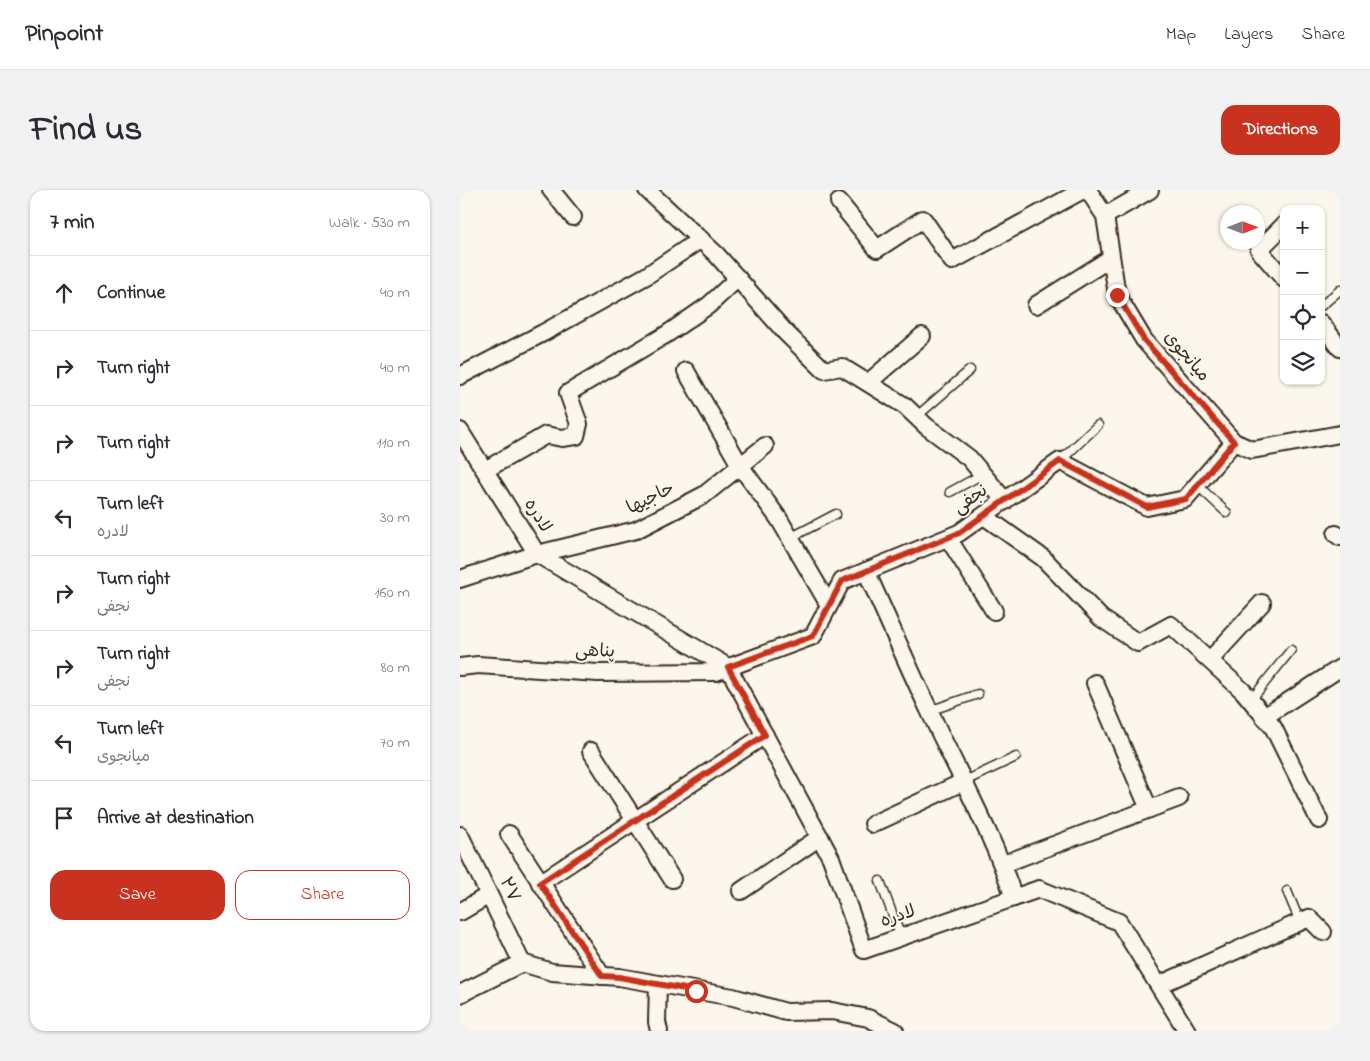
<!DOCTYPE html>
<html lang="en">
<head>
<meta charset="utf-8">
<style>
	body { margin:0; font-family:"Indie Flower","Playpen Sans Arabic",sans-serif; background:#f2f2f3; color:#2b2b33 }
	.controls { position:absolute; right:15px; top:15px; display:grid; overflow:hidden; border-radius:10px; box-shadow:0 1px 4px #0004 }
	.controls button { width:45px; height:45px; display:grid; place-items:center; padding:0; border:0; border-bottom:1px solid #e1e1e2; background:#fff; color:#2b2b33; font:25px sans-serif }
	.compass { position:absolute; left:760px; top:15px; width:45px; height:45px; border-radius:50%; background:#fff; box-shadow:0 1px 4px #0004; rotate:90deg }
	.stop { position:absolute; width:15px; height:15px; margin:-11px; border:4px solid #c8321e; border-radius:50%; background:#fff }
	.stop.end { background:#c8321e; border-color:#fff; box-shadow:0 1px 5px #0008 }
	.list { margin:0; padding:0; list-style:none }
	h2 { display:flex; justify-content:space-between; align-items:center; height:65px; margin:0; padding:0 20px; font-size:21px }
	h2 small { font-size:16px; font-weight:400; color:#7c7c81 }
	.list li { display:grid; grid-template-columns:32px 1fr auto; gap:15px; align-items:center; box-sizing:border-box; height:75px; padding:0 20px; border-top:1px solid #e1e1e2 }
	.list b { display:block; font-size:19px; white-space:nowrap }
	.list p { margin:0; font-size:16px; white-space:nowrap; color:#7c7c81 }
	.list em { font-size:16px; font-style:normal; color:#7c7c81 }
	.actions { display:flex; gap:10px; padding:15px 20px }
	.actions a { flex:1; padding:11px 0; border:1px solid #c8321e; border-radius:15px; text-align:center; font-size:18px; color:#c8321e }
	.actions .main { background:#c8321e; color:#fff }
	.icon { flex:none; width:28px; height:28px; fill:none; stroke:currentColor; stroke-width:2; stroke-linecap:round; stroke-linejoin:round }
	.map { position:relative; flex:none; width:880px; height:841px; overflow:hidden; border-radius:15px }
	header { display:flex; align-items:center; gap:30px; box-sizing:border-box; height:70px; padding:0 25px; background:#fff; border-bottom:1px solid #e1e1e2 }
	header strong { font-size:24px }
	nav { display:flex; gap:28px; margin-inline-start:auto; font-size:18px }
	.intro { display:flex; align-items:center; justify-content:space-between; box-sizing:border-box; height:120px; padding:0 30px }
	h1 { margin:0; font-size:35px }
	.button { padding:12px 22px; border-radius:15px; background:#c8321e; color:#fff; font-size:18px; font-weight:700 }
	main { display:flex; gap:30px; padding:0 30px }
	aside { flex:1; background:#fff; border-radius:15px; box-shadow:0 1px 4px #0004 }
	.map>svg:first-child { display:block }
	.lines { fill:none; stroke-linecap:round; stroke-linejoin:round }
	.lane-casing { stroke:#3b2a1e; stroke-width:11 }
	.street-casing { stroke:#3b2a1e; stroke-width:20 }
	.lane { stroke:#fbf7ec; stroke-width:8 }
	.street { stroke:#fbf7ec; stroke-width:16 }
	.route { stroke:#c8321e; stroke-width:6 }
	.labels { text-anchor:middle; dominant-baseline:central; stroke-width:4; stroke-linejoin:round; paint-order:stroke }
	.street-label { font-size:18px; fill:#3b2a1e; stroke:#fbf7ec }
</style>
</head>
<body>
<header>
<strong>Pinpoint</strong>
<nav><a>Map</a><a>Layers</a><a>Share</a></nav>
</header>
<div class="intro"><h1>Find us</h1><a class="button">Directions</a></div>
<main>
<aside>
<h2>7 min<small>Walk · 530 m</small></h2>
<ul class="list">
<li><svg class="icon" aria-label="ahead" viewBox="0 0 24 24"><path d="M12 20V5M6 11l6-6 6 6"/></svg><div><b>Continue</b></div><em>40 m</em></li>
<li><svg class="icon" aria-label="right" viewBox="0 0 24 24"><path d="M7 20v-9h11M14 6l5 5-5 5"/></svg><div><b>Turn right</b></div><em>40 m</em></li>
<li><svg class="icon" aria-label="right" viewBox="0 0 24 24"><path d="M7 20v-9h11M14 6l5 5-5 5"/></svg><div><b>Turn right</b></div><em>110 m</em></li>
<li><svg class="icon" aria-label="left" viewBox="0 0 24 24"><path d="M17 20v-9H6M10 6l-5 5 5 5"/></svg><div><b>Turn left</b><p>لادره</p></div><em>30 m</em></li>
<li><svg class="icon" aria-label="right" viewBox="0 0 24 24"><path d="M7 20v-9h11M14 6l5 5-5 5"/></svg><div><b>Turn right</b><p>نجفی</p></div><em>160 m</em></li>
<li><svg class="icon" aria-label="right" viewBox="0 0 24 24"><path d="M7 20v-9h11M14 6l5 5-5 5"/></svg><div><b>Turn right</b><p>نجفی</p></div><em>80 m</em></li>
<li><svg class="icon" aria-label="left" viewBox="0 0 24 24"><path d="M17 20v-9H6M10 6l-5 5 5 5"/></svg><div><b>Turn left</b><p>میانجوی</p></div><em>70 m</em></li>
<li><svg class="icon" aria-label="arrive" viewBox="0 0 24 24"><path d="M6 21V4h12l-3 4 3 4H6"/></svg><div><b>Arrive at destination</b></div></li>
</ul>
<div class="actions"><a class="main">Save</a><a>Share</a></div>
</aside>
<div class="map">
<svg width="880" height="841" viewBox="0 0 880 841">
	<rect width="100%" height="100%" fill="#fbf7ec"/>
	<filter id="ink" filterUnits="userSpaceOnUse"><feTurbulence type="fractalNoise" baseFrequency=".02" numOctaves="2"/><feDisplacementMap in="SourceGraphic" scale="10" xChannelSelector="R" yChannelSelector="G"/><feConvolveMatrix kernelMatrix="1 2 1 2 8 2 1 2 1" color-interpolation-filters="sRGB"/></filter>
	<g filter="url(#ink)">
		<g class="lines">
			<defs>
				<g id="lane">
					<polyline points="861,116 880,100"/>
					<polyline points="456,227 510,180"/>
					<polyline points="600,271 638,235"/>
					<polyline points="737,295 767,323"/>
					<polyline points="490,302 523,284"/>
					<polyline points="330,348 376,324"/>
					<polyline points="791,510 831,460"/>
					<polyline points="469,521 518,504"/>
					<polyline points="505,591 556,567"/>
					<polyline points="420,691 441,747"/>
					<polyline points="827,701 840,732"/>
				</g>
				<g id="street">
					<polyline points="91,0 113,27"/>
					<polyline points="187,0 256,64 326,143 364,180 382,177 445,216 466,236 509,268 545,311"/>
					<polyline points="628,0 645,26 657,105 684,150 774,252 792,260 880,244"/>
					<polyline points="379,12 417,59 463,29 492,71 623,0"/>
					<polyline points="645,26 690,0"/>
					<polyline points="824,35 799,60 824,89"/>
					<polyline points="576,115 651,68"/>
					<polyline points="861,133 880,158"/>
					<polyline points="226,181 281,277 319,329 369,415"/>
					<polyline points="0,186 83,143 186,86 241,49"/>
					<polyline points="409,192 462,146"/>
					<polyline points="0,241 77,364 0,389"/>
					<polyline points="25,280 86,245 102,248 116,246 119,234 108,203 207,144 249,115 278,88"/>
					<polyline points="524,326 583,368 641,428 678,453 711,435 783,501 813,537 859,630"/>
					<polyline points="876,344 880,347"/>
					<polyline points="488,348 534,421"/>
					<polyline points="77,364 176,340 244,305 305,256"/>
					<polyline points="77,364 268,477"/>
					<path d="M406,381C427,427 447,474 469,520C498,583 532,642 554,708"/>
					<polyline points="750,470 802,413"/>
					<polyline points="0,477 18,475 138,483 256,482 353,446 382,391 499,343 600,271 687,317 725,309 774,252"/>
					<polyline points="268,477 371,668 404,760 579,699 659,732 727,841"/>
					<polyline points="635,493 689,619"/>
					<polyline points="804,527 880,478"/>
					<polyline points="131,561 212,689"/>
					<polyline points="413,634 505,591"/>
					<polyline points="49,644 142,786"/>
					<polyline points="0,645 62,773"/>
					<polyline points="543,674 719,608"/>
					<polyline points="80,693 305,545"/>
					<polyline points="281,701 360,647"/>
					<polyline points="0,722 29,705"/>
					<polyline points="198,794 197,832 199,841"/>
					<polyline points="699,795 849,728 863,742"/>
					<polyline points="0,804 62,773 92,782 159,787 273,807 326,822 372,821 408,828 435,841"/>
				</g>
			</defs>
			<use href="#lane" class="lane-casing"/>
			<use href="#street" class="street-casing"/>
			<use href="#lane" class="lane"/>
			<use href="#street" class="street"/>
		</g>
	</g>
	<g class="lines" filter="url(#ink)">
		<polyline class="route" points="236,801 159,787 142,786 80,693 305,545 268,477 353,446 382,391 499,343 600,271 687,317 726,309 774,252 684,150 657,105"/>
	</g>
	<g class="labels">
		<g class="street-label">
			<text transform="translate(726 167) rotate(49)">میانجوی</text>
			<text transform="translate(191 309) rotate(-26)">حاجیها</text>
			<text transform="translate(511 310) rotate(-35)">نجفی</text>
			<text transform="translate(77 326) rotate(58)">لادره</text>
			<text transform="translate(135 462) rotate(2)">پناهی</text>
			<text transform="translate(49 700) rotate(64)">۲۷</text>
			<text transform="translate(438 727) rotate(-19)">لادره</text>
		</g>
	</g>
</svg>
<div class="controls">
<button>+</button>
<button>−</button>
<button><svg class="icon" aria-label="locate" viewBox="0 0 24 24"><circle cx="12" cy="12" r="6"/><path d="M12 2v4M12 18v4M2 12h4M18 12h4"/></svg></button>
<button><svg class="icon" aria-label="layers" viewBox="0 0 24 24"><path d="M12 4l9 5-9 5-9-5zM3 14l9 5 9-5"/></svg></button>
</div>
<svg class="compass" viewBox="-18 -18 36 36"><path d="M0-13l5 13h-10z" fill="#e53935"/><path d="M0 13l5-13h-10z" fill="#7c7c81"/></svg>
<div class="stop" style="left:236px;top:801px"></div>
<div class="stop end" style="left:657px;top:105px"></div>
</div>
</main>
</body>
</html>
